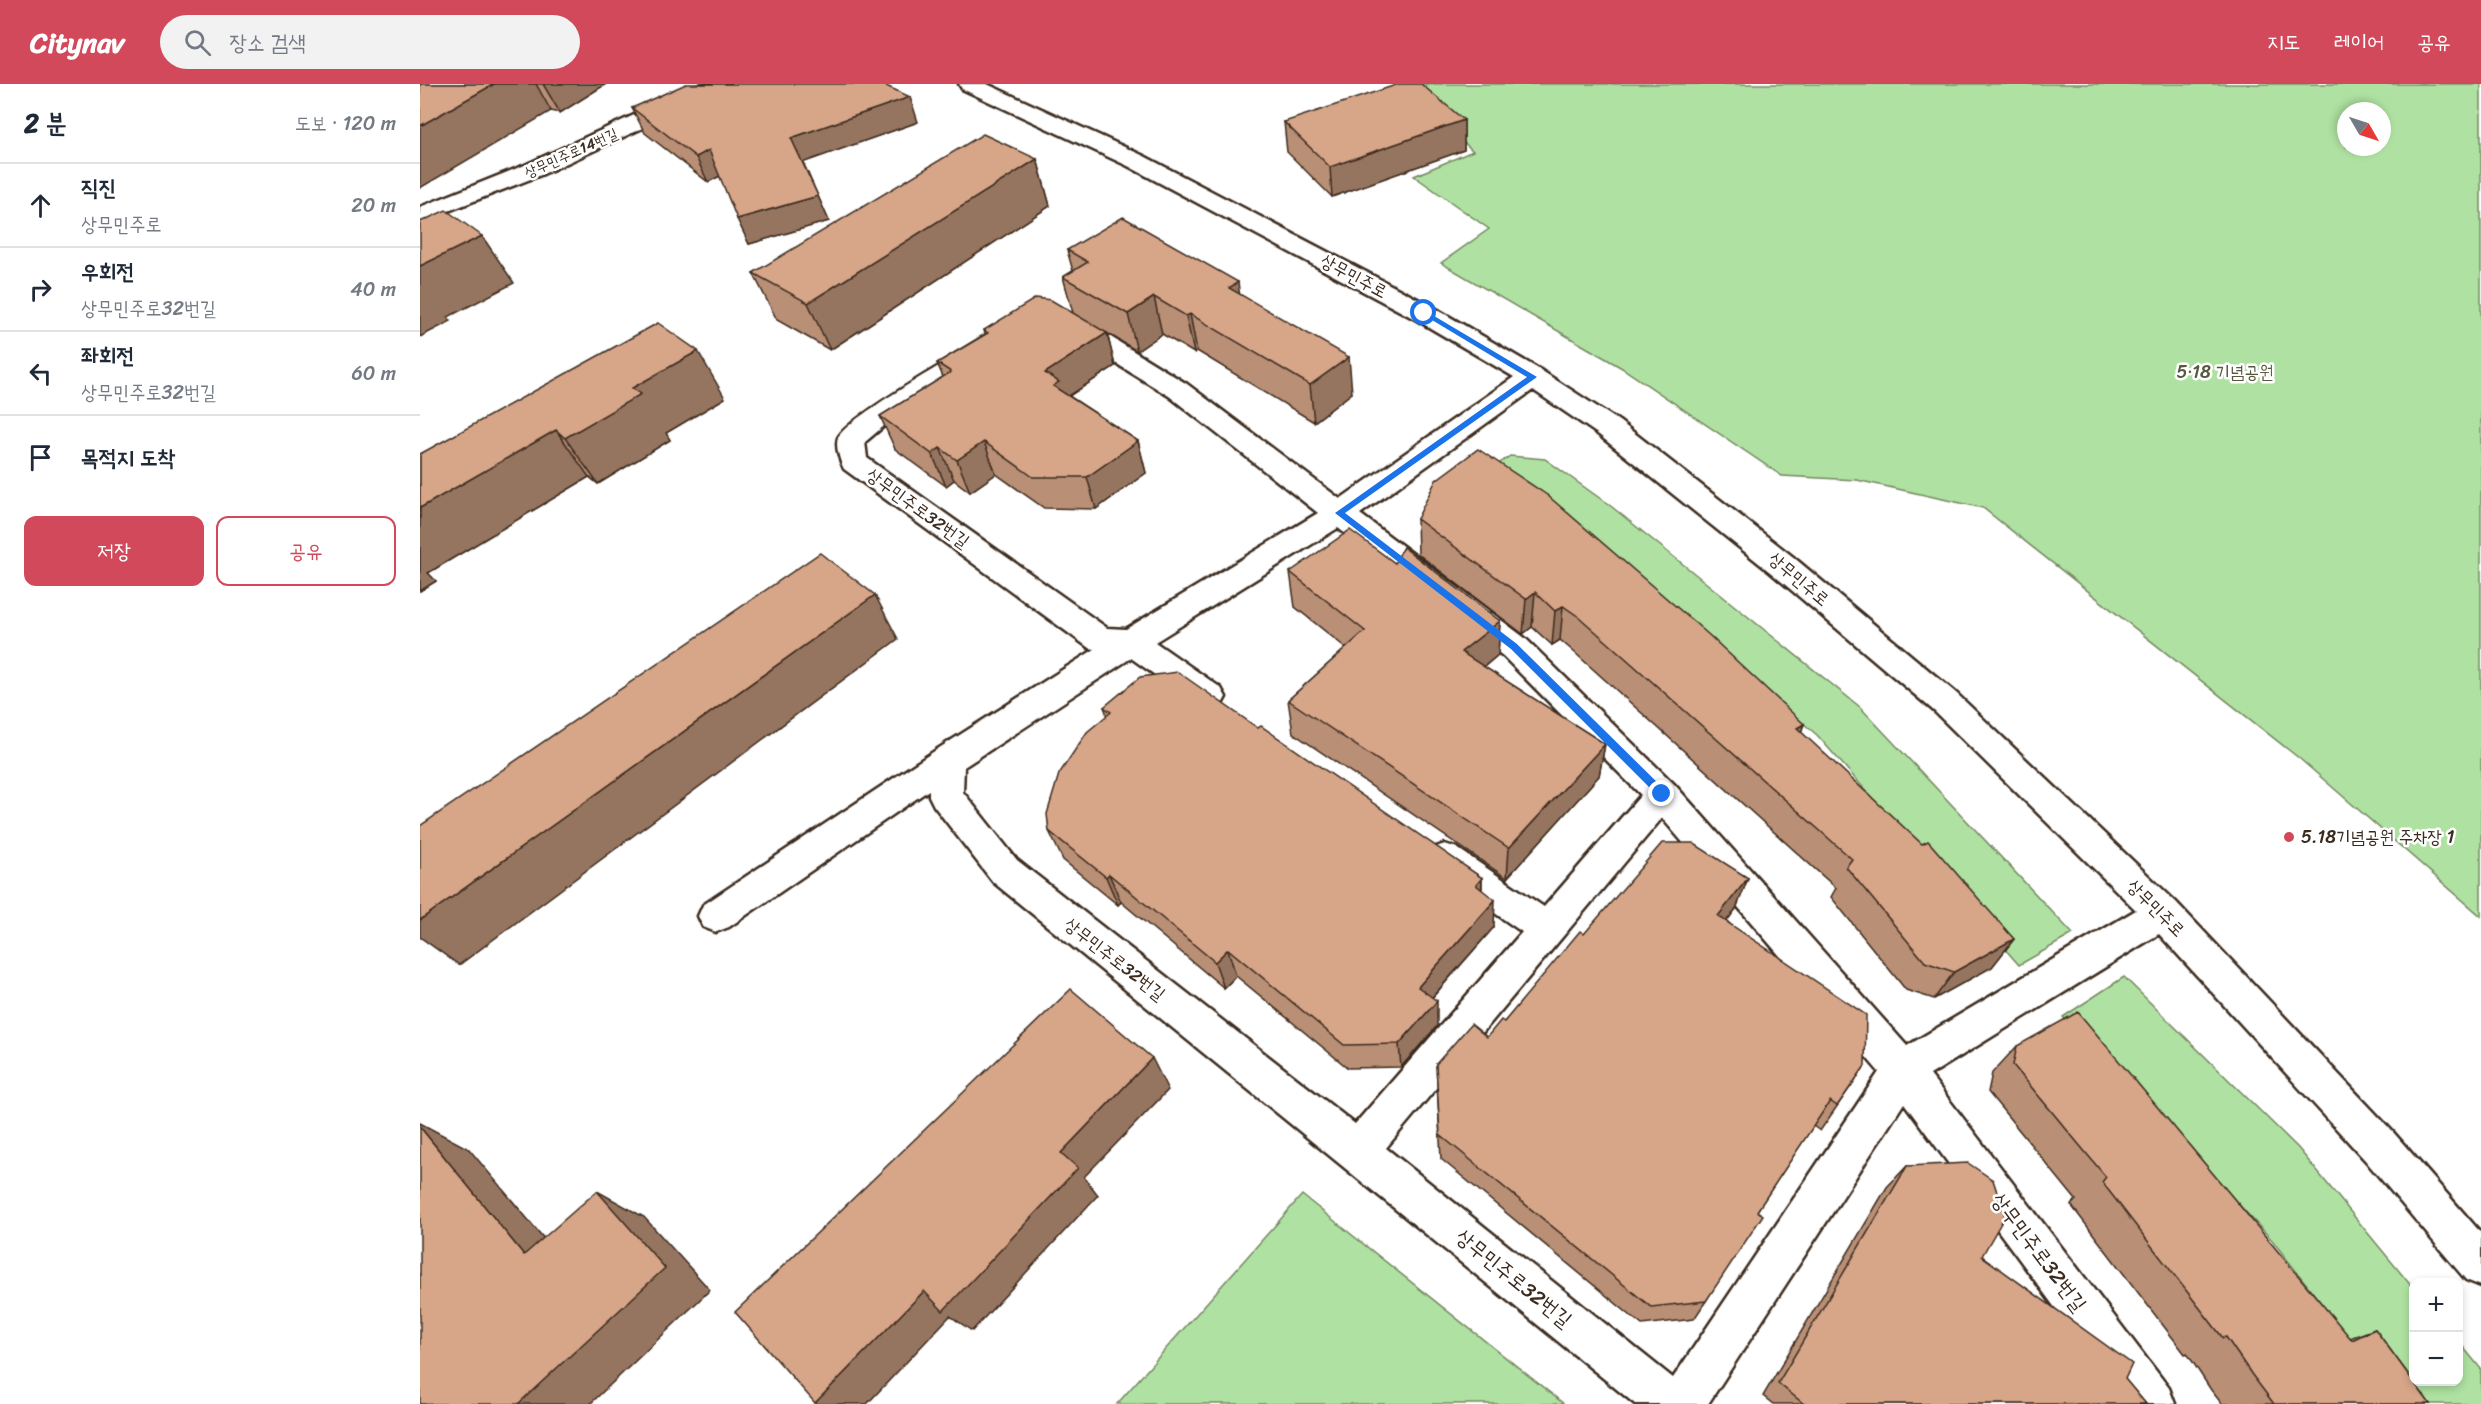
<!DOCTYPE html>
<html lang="ko">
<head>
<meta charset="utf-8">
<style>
	body { margin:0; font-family:Sriracha,"Poor Story",sans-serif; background:#f2f2f3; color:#1f2937 }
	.controls { position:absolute; right:18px; bottom:18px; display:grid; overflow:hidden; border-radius:12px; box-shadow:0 3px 9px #0003 }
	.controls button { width:54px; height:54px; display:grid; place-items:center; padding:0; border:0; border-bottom:2px solid #e0e1e3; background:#fff; color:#1f2937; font:30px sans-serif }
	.compass { position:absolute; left:1917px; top:18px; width:54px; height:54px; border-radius:50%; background:#fff; box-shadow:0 3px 9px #0003; rotate:129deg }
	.stop { position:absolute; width:18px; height:18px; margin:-14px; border:4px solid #1a73e8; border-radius:50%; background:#fff }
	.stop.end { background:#1a73e8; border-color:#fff; box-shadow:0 2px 6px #0008 }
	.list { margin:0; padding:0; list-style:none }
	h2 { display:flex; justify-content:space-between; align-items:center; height:78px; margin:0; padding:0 24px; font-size:26px }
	h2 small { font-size:20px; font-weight:400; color:#747a83 }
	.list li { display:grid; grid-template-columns:39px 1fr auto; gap:18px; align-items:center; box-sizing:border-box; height:84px; padding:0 24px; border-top:2px solid #e0e1e3 }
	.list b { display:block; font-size:22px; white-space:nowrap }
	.list p { margin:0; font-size:20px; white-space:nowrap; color:#747a83 }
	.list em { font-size:20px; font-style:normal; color:#747a83 }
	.actions { display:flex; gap:12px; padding:18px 24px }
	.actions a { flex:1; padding:14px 0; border:2px solid #d1495b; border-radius:12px; text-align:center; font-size:21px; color:#d1495b }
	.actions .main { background:#d1495b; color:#fff }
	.icon { flex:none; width:33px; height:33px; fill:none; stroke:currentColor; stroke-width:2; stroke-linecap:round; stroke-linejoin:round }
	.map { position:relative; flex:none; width:2061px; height:1320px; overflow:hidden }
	header { display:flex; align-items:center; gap:36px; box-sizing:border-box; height:84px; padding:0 30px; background:#d1495b; color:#fff }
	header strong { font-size:28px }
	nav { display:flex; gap:33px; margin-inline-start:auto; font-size:21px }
	.search { width:420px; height:54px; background:#f2f2f3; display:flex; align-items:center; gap:15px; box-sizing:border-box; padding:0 21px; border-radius:33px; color:#747a83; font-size:22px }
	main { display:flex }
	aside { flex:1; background:#fff }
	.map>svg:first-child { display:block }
	.green { fill:#afe2a2; stroke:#758660; stroke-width:1.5; fill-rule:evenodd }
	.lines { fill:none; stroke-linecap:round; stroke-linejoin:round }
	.minor-casing { stroke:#3b2a1e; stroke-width:5 }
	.minor { fill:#fff; fill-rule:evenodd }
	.wall { fill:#b98f76; stroke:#3b2a1e; stroke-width:1.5 }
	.shaded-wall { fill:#967460; stroke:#3b2a1e; stroke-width:1.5 }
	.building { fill:#d7a689; stroke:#3b2a1e; stroke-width:1.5 }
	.route { fill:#1a73e8 }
	.poi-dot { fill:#d1495b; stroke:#fff; stroke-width:2 }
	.labels { text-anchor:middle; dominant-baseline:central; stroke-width:5; stroke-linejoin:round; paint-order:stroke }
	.far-street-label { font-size:15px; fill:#3b2a1e; stroke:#fff }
	.street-label { font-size:18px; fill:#3b2a1e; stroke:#fff }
	.park-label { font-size:18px; fill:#58583f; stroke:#fff }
	.poi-label { font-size:18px; fill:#3b2a1e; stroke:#fff; text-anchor:start }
	.near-street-label { font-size:21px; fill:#3b2a1e; stroke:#fff }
</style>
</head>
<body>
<header>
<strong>Citynav</strong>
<div class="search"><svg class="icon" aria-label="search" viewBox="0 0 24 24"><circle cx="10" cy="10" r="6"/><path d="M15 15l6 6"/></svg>장소 검색</div>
<nav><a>지도</a><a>레이어</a><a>공유</a></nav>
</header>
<main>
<aside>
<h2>2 분<small>도보 · 120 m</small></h2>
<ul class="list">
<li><svg class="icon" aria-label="ahead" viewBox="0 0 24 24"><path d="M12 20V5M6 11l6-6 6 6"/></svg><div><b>직진</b><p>상무민주로</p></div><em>20 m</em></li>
<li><svg class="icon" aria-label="right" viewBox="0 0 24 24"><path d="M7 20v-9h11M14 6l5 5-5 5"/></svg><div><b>우회전</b><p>상무민주로32번길</p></div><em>40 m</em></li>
<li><svg class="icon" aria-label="left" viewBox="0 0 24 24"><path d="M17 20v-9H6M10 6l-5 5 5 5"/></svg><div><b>좌회전</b><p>상무민주로32번길</p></div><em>60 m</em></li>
<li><svg class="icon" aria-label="arrive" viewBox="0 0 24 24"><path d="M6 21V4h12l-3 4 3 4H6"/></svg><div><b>목적지 도착</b></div></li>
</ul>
<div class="actions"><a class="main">저장</a><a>공유</a></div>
</aside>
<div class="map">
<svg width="2061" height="1320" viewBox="0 0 2061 1320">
	<rect width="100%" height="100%" fill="#fff"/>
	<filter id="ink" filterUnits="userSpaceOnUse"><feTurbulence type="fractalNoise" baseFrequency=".0167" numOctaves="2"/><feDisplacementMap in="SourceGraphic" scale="12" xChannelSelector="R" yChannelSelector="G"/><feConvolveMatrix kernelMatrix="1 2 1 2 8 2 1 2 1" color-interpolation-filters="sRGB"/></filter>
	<g filter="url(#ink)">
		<g class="green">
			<path d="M982,0H2061V832L1880,675L1563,424L1437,396L1362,392L1202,284L1021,179L1069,145L994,92L1053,67ZM1926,27H1962V63H1926Z"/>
			<polygon points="1090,372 1125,375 1192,423 1440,623 1653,850 1599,881 1397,651 1158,449 1067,388"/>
			<polygon points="1704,893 1878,1064 1993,1204 1994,1298 2038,1298 2039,1258 2061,1285 2061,1320 1980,1320 1852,1156 1643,933"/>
			<polygon points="882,1111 1144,1320 697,1320"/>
		</g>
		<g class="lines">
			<defs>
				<g id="minor">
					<polygon points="282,0 310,0 307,5 121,91 0,138 0,123 105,81"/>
					<path d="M539,0H567L724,72L1013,223L1122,287L1199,337L1372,472L1536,609L1756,818L1973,1048L2061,1149V1202L2046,1196L1945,1076L1739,850L1510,991L1749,1304L1755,1320H1706L1484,1019L1288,1320H1215L573,798L514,722L509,712V706L309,843L296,848L283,843L278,832L283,821L516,666L675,565L669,564L424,385C420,377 415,362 418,354C424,336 531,275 553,262L562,260L571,262L575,268L571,274L470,337L445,358L447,374L687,544L706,545L898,429L749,312L645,248L641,242L645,236L654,234L663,236L767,300L920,415L1094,293L995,235L708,82L542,5ZM1113,306L1179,351L1350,488L1514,627L1716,826L1487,962L1254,700L1105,554L940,430ZM918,444L1083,572L1221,711L1124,823L1037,764L1025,760L1013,764L1007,775L1013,786L1102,848L935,1040L597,776L543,708L544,683L711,574L779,622L790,626L801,622L806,613L801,604L735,558ZM1242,734L1459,988L1253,1294L966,1064Z"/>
				</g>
			</defs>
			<use href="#minor" class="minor-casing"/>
			<use href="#minor" class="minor"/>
		</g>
		<g class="wall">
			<polygon points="0,0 186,0 140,29 131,27"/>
			<polygon points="212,24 498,38 383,78 409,137 329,160 300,92 288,98 225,49"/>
			<polygon points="1044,36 1044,66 912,113 867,68 864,38"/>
			<polygon points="617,75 630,122 410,266 357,236 333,189"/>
			<polygon points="647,166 819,210 932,309 894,338 777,267 774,269 742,250 717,267 687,249 695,282 649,312 718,357 726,389 676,425 624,424 576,390 550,408 534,396 526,402 475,365 460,332 523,293 517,279 565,250 564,246 653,229 643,193 653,187"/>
			<polygon points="305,314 246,349 250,356 178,400 169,393 8,489 16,497 0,507 0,370"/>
			<polygon points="997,435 1384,640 1381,648 1594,855 1572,883 1514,915 1486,906 1411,813 1416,804 1154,568 1140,556 1132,561 1112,543 1103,550 998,470"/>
			<polygon points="975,479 1080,537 1078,571 1064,583 1185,660 1179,692 1087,794 873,649 868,616 926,564 875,523 870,488"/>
			<polygon points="684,623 838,644 1062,794 1062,806 1074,843 1012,914 1017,942 981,983 928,984 816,892 804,904 701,818 698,821 643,776 629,747 687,631"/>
			<polygon points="1328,794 1316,825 1307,837 1445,982 1400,1047 1393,1042 1337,1127 1286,1217 1274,1235 1222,1241 1021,1075 1016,980 1067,953 1084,938 1164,850"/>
			<polygon points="1597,962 1930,1254 1955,1245 2010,1320 1802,1320 1791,1306 1767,1269 1765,1270 1651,1121 1656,1116 1568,1008 1572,989"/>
			<polygon points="1487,1082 1562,1172 1705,1295 1726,1320 1353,1320 1343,1312 1467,1103"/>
		</g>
		<g class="shaded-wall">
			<polygon points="74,0 116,0 131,27 0,104 0,42"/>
			<polygon points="123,0 186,0 140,29"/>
			<polygon points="490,13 498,38 382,79 371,54"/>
			<polygon points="1044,36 1044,66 912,113 910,83"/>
			<polygon points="289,66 302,91 288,98 276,73"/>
			<polygon points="617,75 630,122 410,266 388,219"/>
			<polygon points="398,112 409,137 329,160 317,135"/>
			<polygon points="62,152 94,199 28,233 31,237 0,253 0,182"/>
			<polygon points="818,198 823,235 809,204"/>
			<polygon points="734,213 742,250 717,267 708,230"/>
			<polygon points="770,230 777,267 774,269 766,232"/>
			<polygon points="687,249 695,282 635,321 625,289"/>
			<polygon points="278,267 305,314 246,349 250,356 178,400 145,354 212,304"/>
			<polygon points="929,273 932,309 894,338 890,301"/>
			<polygon points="136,346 169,393 8,489 16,497 0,507 0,424"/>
			<polygon points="718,357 726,389 676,425 667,393"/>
			<polygon points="564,358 576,390 550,408 537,376"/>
			<polygon points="520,364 534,396 526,402 512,370"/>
			<polygon points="1115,508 1112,543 1103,550 1106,515"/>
			<polygon points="455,511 478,555 39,881 0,853 0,836"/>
			<polygon points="1143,522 1140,556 1132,561 1135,527"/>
			<polygon points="1080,537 1078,571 1040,602 1041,568"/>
			<polygon points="1384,640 1372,673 1377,644"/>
			<polygon points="1185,660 1179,692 1087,794 1089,764"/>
			<polygon points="689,790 701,818 698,821 686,793"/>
			<polygon points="1062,794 1061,822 1056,801"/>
			<polygon points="1328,794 1316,825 1287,862 1298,832"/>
			<polygon points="1075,816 1074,843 999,928 998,903"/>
			<polygon points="1594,855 1572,883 1514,915 1534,888"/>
			<polygon points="808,865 816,892 804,904 795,878"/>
			<polygon points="1017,917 1017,942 981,983 979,960"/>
			<polygon points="732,974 748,1006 664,1093 678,1111 552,1247 530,1232 447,1320 398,1320 395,1319 504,1207 641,1069"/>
			<polygon points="0,1039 49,1065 157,1194 104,1171 0,1043"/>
			<polygon points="177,1107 224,1133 290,1206 170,1320 98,1320"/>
		</g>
		<g class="building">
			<polygon points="0,0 74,0 0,42"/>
			<polygon points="266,0 462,0 490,13 371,54 398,112 317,135 289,66 276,73 212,24"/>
			<polygon points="979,0 1001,0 1044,36 910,83 864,38"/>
			<polygon points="563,50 617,75 388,219 333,189"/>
			<polygon points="26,126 62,152 0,182 0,138"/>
			<polygon points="703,133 818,198 809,204 929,273 890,301 770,230 766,232 734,213 708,230 643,193 668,178 647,166"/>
			<polygon points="616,214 631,216 687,249 625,289 639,298 633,302 718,357 667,393 613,393 564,358 537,376 520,364 512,370 460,332 531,288 517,279 568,249 564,246"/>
			<polygon points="238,239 278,267 212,304 221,310 145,354 136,346 0,424 0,370"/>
			<polygon points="1058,365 1127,411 1289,551 1384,640 1377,644 1502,760 1508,757 1594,855 1534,888 1505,878 1426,783 1432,775 1159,533 1143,522 1135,527 1115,508 1106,515 997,435 1016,396"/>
			<polygon points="930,446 975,479 983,463 1080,537 1041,568 1185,660 1089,764 868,616 945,547 870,488"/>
			<polygon points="400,469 455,511 0,836 0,742"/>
			<polygon points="758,588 838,644 841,642 1062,794 1056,801 1075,816 998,903 1017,917 979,960 924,961 808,865 795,878 689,790 686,793 629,747 627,730 639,690 667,648 691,628 684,623 720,593"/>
			<polygon points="1242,759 1273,759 1328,794 1298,832 1446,931 1445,982 1417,1022 1410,1017 1337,1127 1343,1131 1286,1217 1231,1223 1020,1051 1016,980 1051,940 1067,953 1081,936 1084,938 1160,847 1164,850"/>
			<polygon points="651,905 732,974 641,1069 658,1084 523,1227 504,1207 395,1319 315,1228"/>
			<polygon points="1658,928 1932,1256 1955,1245 2010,1320 1854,1320 1832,1291 1806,1253 1803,1254 1682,1098 1686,1093 1593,981 1597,962"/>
			<polygon points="0,1043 104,1171 177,1107 245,1184 98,1320 0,1320"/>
			<polygon points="1548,1079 1573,1096 1585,1132 1562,1172 1712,1280 1705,1295 1726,1320 1384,1320 1358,1299 1487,1082"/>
		</g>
	</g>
	<polygon class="route" points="1004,226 1117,293 925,429 1097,560 1246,707 1246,713 1239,713 1091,565 915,429 1107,293 1002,230 1002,227"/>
	<circle class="poi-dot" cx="1869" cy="753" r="6"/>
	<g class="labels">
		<g class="far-street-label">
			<text transform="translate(151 69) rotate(-24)">상무민주로14번길</text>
		</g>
		<g class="street-label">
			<text transform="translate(934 192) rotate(28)">상무민주로</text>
			<text transform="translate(498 424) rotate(36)">상무민주로32번길</text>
			<text transform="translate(1379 495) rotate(40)">상무민주로</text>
			<text transform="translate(1736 824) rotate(45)">상무민주로</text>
			<text transform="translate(695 875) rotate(38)">상무민주로32번길</text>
		</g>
		<g class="park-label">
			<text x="1805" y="288">5·18 기념공원</text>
		</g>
		<g class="poi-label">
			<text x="1881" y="753">5.18기념공원 주차장 1</text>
		</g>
		<g class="near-street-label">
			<text transform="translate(1619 1168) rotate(53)">상무민주로32번길</text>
			<text transform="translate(1094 1194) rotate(39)">상무민주로32번길</text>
		</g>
	</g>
</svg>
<div class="controls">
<button>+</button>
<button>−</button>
</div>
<svg class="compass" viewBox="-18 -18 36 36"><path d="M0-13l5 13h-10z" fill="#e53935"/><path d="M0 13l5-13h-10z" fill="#747a83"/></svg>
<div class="stop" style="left:1004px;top:229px"></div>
<div class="stop end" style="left:1242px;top:710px"></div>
</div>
</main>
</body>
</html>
